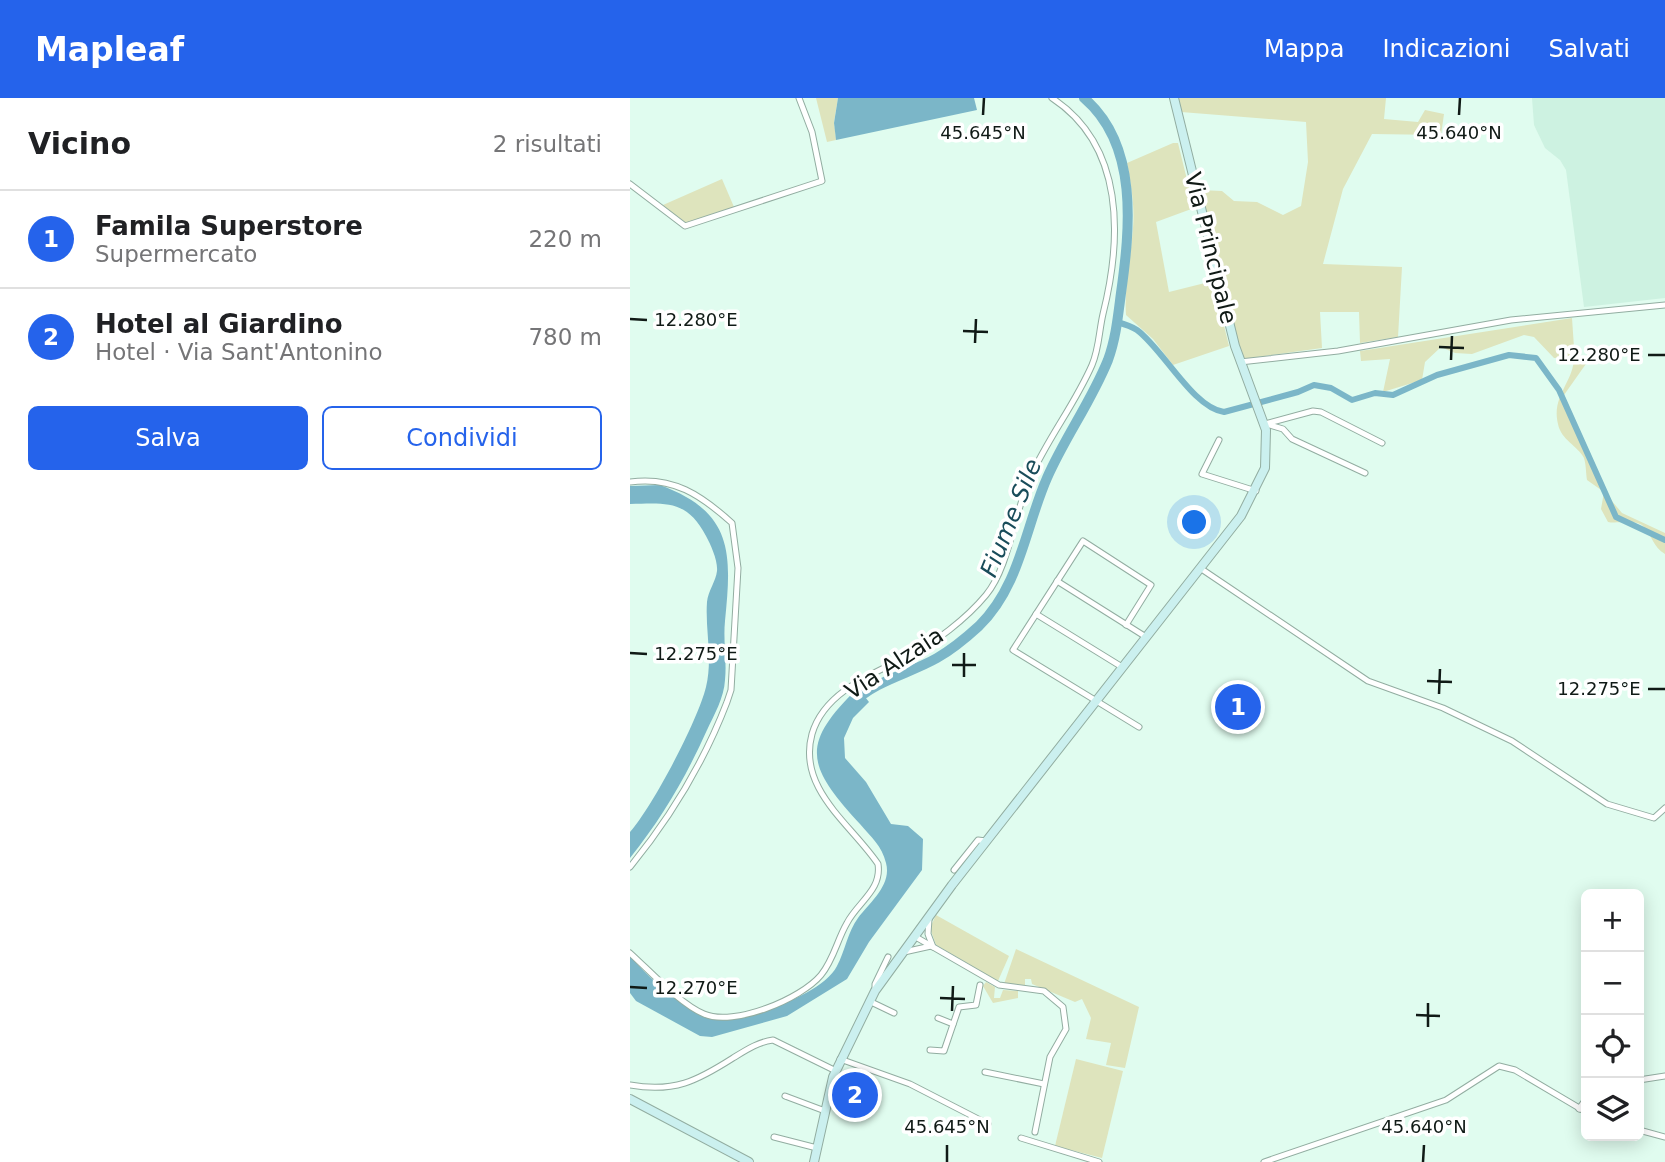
<!DOCTYPE html>
<html lang="it">
<head>
<meta charset="utf-8">
<style>
	body { margin:0; font-family:"DejaVu Sans",sans-serif; background:#f2f2f2; color:#202124 }
	.controls { position:absolute; right:21px; bottom:21px; display:grid; overflow:hidden; border-radius:10px; box-shadow:0 4px 18px #0003 }
	.controls button { width:63px; height:63px; display:grid; place-items:center; padding:0; border:0; border-bottom:2px solid #e0e0e0; background:#fff; color:#202124; font:35px sans-serif }
	.you { position:absolute; left:565px; top:425px; width:24px; height:24px; margin:-18px; border:5px solid #fff; border-radius:50%; background:#1a73e8; box-shadow:0 0 0 10px #1a73e833 }
	.badge { display:grid; place-items:center; width:46px; height:46px; border-radius:50%; background:#2563eb; color:#fff; font-size:23px; font-weight:700 }
	.pin { position:absolute; translate:-50% -50%; border:4px solid #fff; box-shadow:0 2px 7px #0006 }
	.list { margin:0; padding:0; list-style:none }
	h2 { display:flex; justify-content:space-between; align-items:center; height:91px; margin:0; padding:0 28px; font-size:30px }
	h2 small { font-size:23px; font-weight:400; color:#757577 }
	.list li { display:grid; grid-template-columns:46px 1fr auto; gap:21px; align-items:center; box-sizing:border-box; height:98px; padding:0 28px; border-top:2px solid #e0e0e0 }
	.list b { display:block; font-size:26px; white-space:nowrap }
	.list p { margin:0; font-size:23px; white-space:nowrap; color:#757577 }
	.list em { font-size:23px; font-style:normal; color:#757577 }
	.actions { display:flex; gap:14px; padding:21px 28px }
	.actions a { flex:1; padding:16px 0; border:2px solid #2563eb; border-radius:10px; text-align:center; font-size:24px; color:#2563eb }
	.actions .main { background:#2563eb; color:#fff }
	.icon { flex:none; width:38px; height:38px; fill:none; stroke:currentColor; stroke-width:2; stroke-linecap:round; stroke-linejoin:round }
	.map { position:relative; flex:none; width:1035px; height:1064px; overflow:hidden }
	header { display:flex; align-items:center; gap:42px; box-sizing:border-box; height:98px; padding:0 35px; background:#2563eb; color:#fff }
	header strong { font-size:33px }
	nav { display:flex; gap:38px; margin-inline-start:auto; font-size:24px }
	main { display:flex }
	aside { flex:1; background:#fff }
	.map>svg:first-child { display:block }
	.built { fill:#cdf2e1 }
	.green { fill:#dee4bd }
	.water { fill:#7bb6c8 }
	.lines { fill:none; stroke-linecap:round; stroke-linejoin:round }
	.canal { stroke:#7bb6c8; stroke-width:6 }
	.river { stroke:#7bb6c8; stroke-width:10 }
	.street-casing { stroke:#92ada1; stroke-width:7 }
	.secondary-casing { stroke:#92ada1; stroke-width:10 }
	.street { stroke:#fff; stroke-width:5 }
	.secondary { stroke:#cbf0ef; stroke-width:8 }
	.ticks { fill:none; stroke:#101a16; stroke-width:2.5 }
	.labels { text-anchor:middle; dominant-baseline:central; stroke-width:7; stroke-linejoin:round; paint-order:stroke }
	.street-label { font-size:23px; fill:#101a16; stroke:#fff }
	.water-label { font-size:24px; font-style:italic; fill:#194c5a; stroke:#fff }
	.ticks-label { font-size:18px; text-anchor:middle; fill:#101a16; stroke:#fff; stroke-width:7; stroke-linejoin:round; paint-order:stroke }
</style>
</head>
<body>
<header>
<strong>Mapleaf</strong>
<nav><a>Mappa</a><a>Indicazioni</a><a>Salvati</a></nav>
</header>
<main>
<aside>
<h2>Vicino<small>2 risultati</small></h2>
<ul class="list">
<li><span class="badge">1</span><div><b>Famila Superstore</b><p>Supermercato</p></div><em>220 m</em></li>
<li><span class="badge">2</span><div><b>Hotel al Giardino</b><p>Hotel · Via Sant'Antonino</p></div><em>780 m</em></li>
</ul>
<div class="actions"><a class="main">Salva</a><a>Condividi</a></div>
</aside>
<div class="map">
<svg width="1035" height="1064" viewBox="0 0 1035 1064">
	<rect width="100%" height="100%" fill="#e0fcef"/>
	<polygon class="built" points="902,0 1035,0 1035,200 954,209 936,72 930,62 915,50 904,27"/>
	<g class="green">
		<polygon points="186,0 208,0 204,24 206,42 197,44"/>
		<polygon points="548,0 756,0 754,21 788,24 795,12 814,16 811,37 742,36 713,91 693,166 772,169 768,239 730,245 729,214 690,214 692,250 613,261 570,92 592,93 604,103 627,104 653,117 671,108 678,64 676,24 551,14"/>
		<path d="M543,45H548L564,110L526,124L539,194L583,183L599,248L543,267L523,241L496,217C494,188 501,159 503,130C505,108 501,87 497,65Z"/>
		<polygon points="92,81 104,109 114,107 52,127 33,107"/>
		<path d="M942,220L945,264L958,263L934,297L981,402L992,415L1035,435V456C1023,449 1022,437 1013,428C1005,421 987,426 978,424L971,411L974,394L957,382C956,376 956,366 954,360C948,348 931,342 928,326C921,298 944,284 944,259L924,260L904,239L894,237L842,256L825,255L811,249L795,264L792,282L753,294L760,261L731,263L730,253Z"/>
		<polygon points="306,817 379,858 368,883 306,847 300,830"/>
		<polygon points="386,851 509,909 495,970 476,967 481,945 456,941 461,920 452,901 445,904 402,886 401,881 395,881 395,887 374,886"/>
		<polygon points="356,884 365,889 364,900 370,900 373,892 388,893 388,900 363,905 353,888"/>
		<polygon points="446,961 493,973 472,1060 425,1048"/>
	</g>
	<g class="water">
		<polygon points="208,0 344,0 347,12 206,42 204,25"/>
		<path d="M30,387C103,414 102,454 95,523C93,543 97,563 95,582C94,600 84,617 77,632C56,679 32,720 0,760V734C23,708 68,622 76,589C83,560 75,532 77,504C78,493 86,483 87,473C88,463 81,447 76,438C57,402 37,405 0,406V388Z"/>
		<path d="M228,590L239,604L223,620L214,640L215,660L236,684L261,726L278,728L293,741L292,772L239,844L217,881L157,918L82,939L70,938L6,903L0,895V858C24,885 71,931 110,920C137,913 194,894 207,868C215,853 218,833 228,820C240,804 262,787 256,765C252,748 241,739 230,726C177,668 169,647 228,590Z"/>
	</g>
	<g class="lines">
		<path class="canal" d="M487,224C494,226 501,228 507,232C533,251 563,310 594,314L668,294L684,287L701,290L722,302L745,295L763,297L807,277L879,257L906,260L929,292L986,419L1035,442"/>
		<path class="river" d="M223,605C246,582 279,576 307,560C321,552 337,539 349,528C390,488 395,430 417,380C435,339 461,304 478,262C486,240 488,218 491,195C500,131 509,47 454,0"/>
		<defs>
			<g id="street">
				<polyline points="0,86 55,128 192,83 182,34 169,0"/>
				<polyline points="610,264 708,253 881,222 1035,207"/>
				<polyline points="635,326 683,313 691,314 752,345"/>
				<polyline points="636,326 653,331 662,341 735,375"/>
				<polyline points="589,342 572,376 626,393"/>
				<path d="M0,384C43,378 71,397 102,425L108,470L101,592L97,604C74,664 40,720 0,769"/>
				<polyline points="570,470 738,583 813,610 882,643 977,706 1024,720 1035,710"/>
				<polyline points="427,483 516,539"/>
				<polyline points="406,516 492,569"/>
				<polyline points="496,527 521,487 453,443 383,552 509,629"/>
				<polyline points="324,772 348,742 356,743"/>
				<polyline points="299,821 298,836 303,849"/>
				<polyline points="284,838 369,887 414,893 433,909 436,931 420,959 405,1034"/>
				<polyline points="274,854 301,848"/>
				<path d="M0,855C20,873 50,906 74,916C104,929 171,901 191,877C204,861 207,842 217,825C228,804 252,792 248,766C221,726 167,691 182,636C194,594 242,576 277,559C304,546 337,520 356,497C380,468 384,413 401,378C418,340 445,306 462,267C469,251 469,233 473,216C492,140 495,48 422,0"/>
				<polyline points="245,893 245,886 258,859"/>
				<polyline points="239,903 264,915"/>
				<polyline points="308,920 323,926"/>
				<polyline points="300,952 314,953 329,909 346,907 350,887"/>
				<polyline points="210,961 280,986 358,1026"/>
				<polyline points="355,974 414,986"/>
				<polyline points="1009,982 1035,978"/>
				<path d="M0,987C44,995 67,983 103,960C116,952 128,944 143,942L206,973"/>
				<polyline points="155,998 195,1013"/>
				<polyline points="949,1011 956,1001"/>
				<polyline points="1009,1032 1035,1039"/>
				<polyline points="144,1039 187,1050"/>
				<polyline points="391,1040 469,1064"/>
				<polyline points="634,1064 816,1002 869,968 885,972 956,1014"/>
			</g>
			<g id="secondary">
				<polyline points="0,1001 119,1064"/>
				<polyline points="184,1064 203,979 245,893 322,787 611,418 635,370 636,332 605,248 544,0"/>
			</g>
		</defs>
		<use href="#street" class="street-casing"/>
		<use href="#secondary" class="secondary-casing"/>
		<use href="#street" class="street"/>
		<use href="#secondary" class="secondary"/>
	</g>
	<path class="ticks" d="M353,17L354,0M829,17L830,0M0,221L17,222M333,233L358,234M345,245L346,221M809,249L834,250M1018,257H1035M821,262L822,238M0,555L17,556M322,567H346M334,579V555M797,583L822,584M1018,591H1035M809,596L810,571M0,889L17,890M310,900L335,901M322,913L323,888M786,917L810,918M798,929V905M317,1064V1047M793,1064L794,1047"/>
	<g class="labels">
		<g class="street-label">
			<text transform="translate(581 150) rotate(76)">Via Principale</text>
			<text transform="translate(264 565) rotate(-33)">Via Alzaia</text>
		</g>
		<g class="water-label">
			<text transform="translate(381 420) rotate(-68)">Fiume Sile</text>
		</g>
	</g>
	<g class="ticks-label">
		<text x="353" y="41">45.645°N</text>
		<text x="829" y="41">45.640°N</text>
		<text x="66" y="228">12.280°E</text>
		<text x="969" y="263">12.280°E</text>
		<text x="66" y="562">12.275°E</text>
		<text x="969" y="597">12.275°E</text>
		<text x="66" y="896">12.270°E</text>
		<text x="317" y="1035">45.645°N</text>
		<text x="794" y="1035">45.640°N</text>
	</g>
</svg>
<div class="controls">
<button>+</button>
<button>−</button>
<button><svg class="icon" aria-label="locate" viewBox="0 0 24 24"><circle cx="12" cy="12" r="6"/><path d="M12 2v4M12 18v4M2 12h4M18 12h4"/></svg></button>
<button><svg class="icon" aria-label="layers" viewBox="0 0 24 24"><path d="M12 4l9 5-9 5-9-5zM3 14l9 5 9-5"/></svg></button>
</div>
<div class="you"></div>
<div class="pin badge" style="left:608px;top:609px">1</div>
<div class="pin badge" style="left:225px;top:997px">2</div>
</div>
</main>
</body>
</html>
